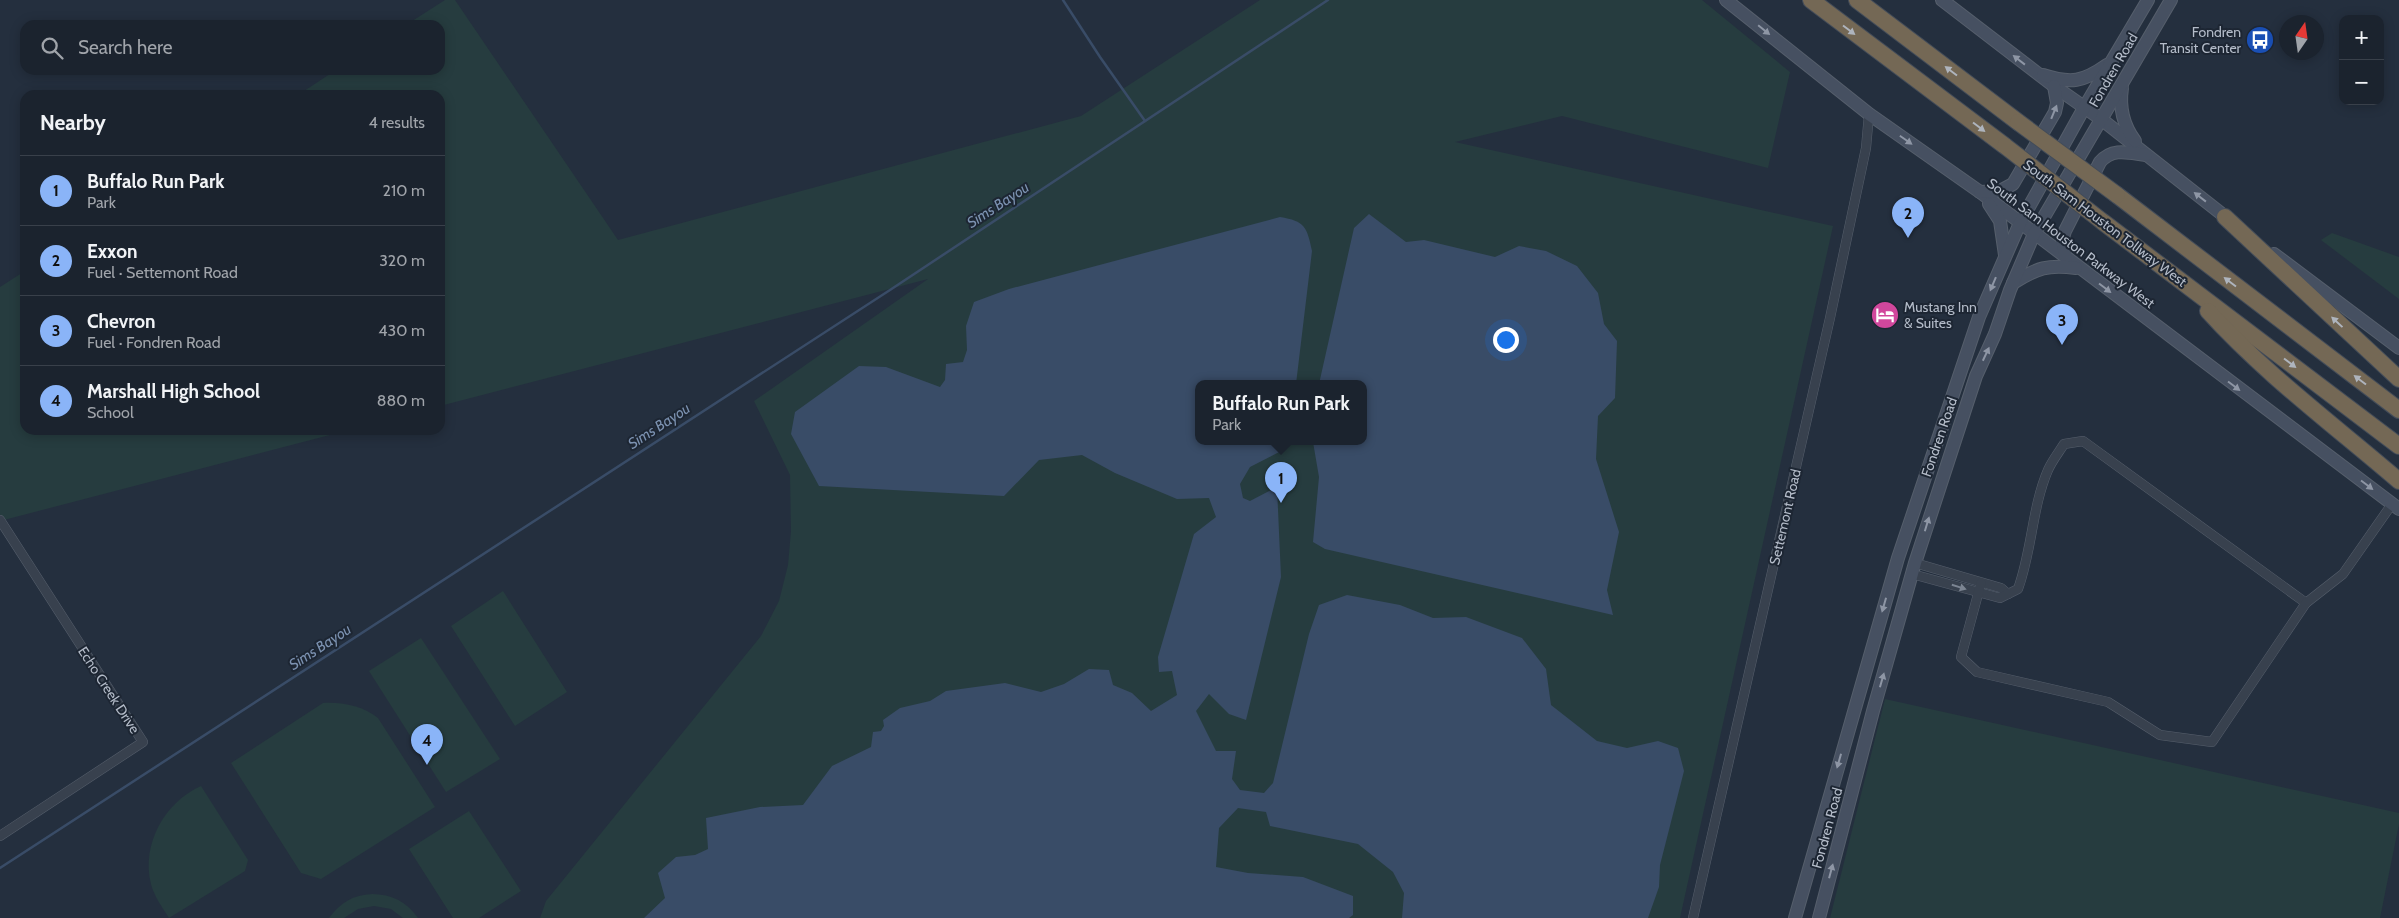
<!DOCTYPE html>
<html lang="en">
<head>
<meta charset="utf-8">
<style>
	body { margin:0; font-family:Cabin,sans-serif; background:#282f3a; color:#f1f3f6 }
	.controls { position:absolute; right:15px; top:15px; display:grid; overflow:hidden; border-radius:10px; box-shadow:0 2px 12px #0003 }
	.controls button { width:45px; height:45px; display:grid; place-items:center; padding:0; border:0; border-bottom:1px solid #39404a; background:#1b232e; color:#f1f3f6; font:25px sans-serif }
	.compass { position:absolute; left:2279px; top:15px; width:45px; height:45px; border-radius:50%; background:#1b232e; box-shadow:0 2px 12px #0003; rotate:13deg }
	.you { position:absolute; left:1505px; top:339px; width:18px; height:18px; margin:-12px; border:4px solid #fff; border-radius:50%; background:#1a73e8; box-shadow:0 0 0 8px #1a73e833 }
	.badge { display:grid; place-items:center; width:32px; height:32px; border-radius:50%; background:#8ab4f8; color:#111; font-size:16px; font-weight:700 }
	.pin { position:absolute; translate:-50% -41px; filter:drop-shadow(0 1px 2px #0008) }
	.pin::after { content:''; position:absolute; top:26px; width:18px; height:15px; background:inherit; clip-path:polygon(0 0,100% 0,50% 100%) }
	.popup { position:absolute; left:1195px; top:380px; width:172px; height:65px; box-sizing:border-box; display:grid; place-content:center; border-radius:10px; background:#1b232e; filter:drop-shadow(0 1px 4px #0005); font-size:16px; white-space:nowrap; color:#a0a4aa }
	.popup b { font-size:19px; color:#f1f3f6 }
	.popup::after { content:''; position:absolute; left:50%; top:100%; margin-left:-10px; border:10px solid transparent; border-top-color:#1b232e }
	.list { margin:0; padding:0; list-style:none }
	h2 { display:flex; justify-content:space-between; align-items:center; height:65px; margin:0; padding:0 20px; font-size:21px }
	h2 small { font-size:16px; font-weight:400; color:#a0a4aa }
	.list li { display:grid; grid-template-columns:32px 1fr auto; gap:15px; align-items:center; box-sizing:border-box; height:70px; padding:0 20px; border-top:1px solid #39404a }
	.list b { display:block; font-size:19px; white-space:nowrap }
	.list p { margin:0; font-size:16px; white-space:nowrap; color:#a0a4aa }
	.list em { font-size:16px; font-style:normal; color:#a0a4aa }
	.icon { flex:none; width:28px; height:28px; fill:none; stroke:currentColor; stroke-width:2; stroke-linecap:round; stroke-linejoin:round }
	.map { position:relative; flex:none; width:2399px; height:918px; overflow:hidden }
	.search { position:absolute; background:#1b232e; box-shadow:0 2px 12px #0003; left:20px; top:20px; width:425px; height:55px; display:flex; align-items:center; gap:12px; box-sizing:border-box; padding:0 18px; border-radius:15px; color:#a0a4aa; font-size:19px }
	.panel { position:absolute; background:#1b232e; box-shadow:0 2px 12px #0003; left:20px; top:90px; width:425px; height:345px; border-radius:15px }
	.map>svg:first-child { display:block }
	.green { fill:#263c3f; fill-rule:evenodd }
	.water { fill:#394c67 }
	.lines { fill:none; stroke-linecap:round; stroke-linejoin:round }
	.stream { stroke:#394c67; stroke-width:2.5 }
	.minor-casing { stroke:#565f6c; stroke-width:10 }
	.secondary-casing { stroke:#565f6c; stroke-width:14 }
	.motorway-casing { stroke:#434c59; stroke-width:18 }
	.minor { stroke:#38414e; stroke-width:9 }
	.secondary { stroke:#465061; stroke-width:12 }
	.motorway { stroke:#746855; stroke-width:16 }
	.motorway-bridge-casing { stroke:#434c59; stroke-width:18; stroke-linecap:butt }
	.motorway-bridge { stroke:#746855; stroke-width:16 }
	.oneway { fill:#8e96a5 }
	.oneway2 { fill:#aeb4bd }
	.oneway3 { fill:#7c8592 }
	.labels { text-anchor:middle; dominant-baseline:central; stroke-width:4; stroke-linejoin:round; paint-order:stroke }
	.poi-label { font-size:14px; fill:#b4bcc9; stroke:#1d2633; text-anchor:end }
	.street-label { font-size:14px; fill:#b4bcc9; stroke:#1d2633 }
	.water-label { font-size:15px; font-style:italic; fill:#7c92b1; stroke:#1d2633 }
</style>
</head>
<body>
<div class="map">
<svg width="2399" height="918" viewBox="0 0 2399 918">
	<rect width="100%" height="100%" fill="#242f3e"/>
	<g class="green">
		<path d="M445,0H455L618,240L1081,116L1260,0H1702L1790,72L1768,168L1562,116L1455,142L1833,226L1680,918H540L546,901L761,636L779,601L788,565L791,531L790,475L754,401L928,279L440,406V95H298L336,70H440V25H406ZM1198,384H1364V442H1198Z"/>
		<polygon points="2332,233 2399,257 2399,299 2321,240"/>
		<polygon points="25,271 25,430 349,430 0,521 0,287"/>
		<polygon points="503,591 567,692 515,726 451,626"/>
		<polygon points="421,638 500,759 446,792 369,671"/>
		<polygon points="1885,699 2399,813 2399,824 2380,918 1830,918"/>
		<path d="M323,703C342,702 363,706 378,718L435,807L321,879L301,873L231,763Z"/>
		<path d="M201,786L248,860L245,871L169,918C162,907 154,896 151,884C141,844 165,802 201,786Z"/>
		<polygon points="469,811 521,891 479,918 453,918 409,849"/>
		<path d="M372,894C392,894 407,902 418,918H403L391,909L374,906L358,909L344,918H329C341,902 353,895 372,894Z"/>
	</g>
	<g class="water">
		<polygon points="1369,214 1406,242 1424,240 1495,257 1519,246 1546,251 1577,266 1598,293 1604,324 1617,341 1615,398 1598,416 1596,459 1619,532 1607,590 1613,615 1325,549 1313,542 1319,477 1313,442 1364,442 1364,384 1319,384 1354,228"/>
		<path d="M1280,217C1305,221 1307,227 1312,251L1296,384H1198V442H1287L1285,449L1250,467L1240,484L1243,498L1250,501L1277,487L1281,577L1246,720L1229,714L1209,694L1196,711L1216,751H1236L1232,779L1240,790L1264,793L1273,783L1309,634L1319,605L1347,595L1400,605L1433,618L1466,617L1522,638L1546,669L1551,705L1597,741L1627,748L1658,741L1678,748L1684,771L1660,865L1659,887L1648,918H1402L1404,893L1393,872L1358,844L1270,826L1266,812L1238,808L1219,828L1216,867L1248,873L1303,877L1353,896V915L1349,918H644L665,898L658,873L676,857L695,855L708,849L706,818L760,807L803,805L832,766L871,747L873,732L881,731L884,726L883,720L900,708L930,701L946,691L1005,683L1041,692L1064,684L1089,669L1109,670L1113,685L1132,693L1151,711L1177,695L1172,671L1159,672L1158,657L1194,534L1216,517L1209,498L1177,499L1115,473L1082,455L1039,460L1004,496L819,486L791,434L795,412L859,366L886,367L940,387L945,380L946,364L963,362L967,350L966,326L974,302L1009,289Z"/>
	</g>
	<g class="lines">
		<g class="stream">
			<polyline points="1063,0 1100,57 1145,121"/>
			<polyline points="0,868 890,290 1328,0"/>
		</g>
		<defs>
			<g id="minor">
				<polyline points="0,520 143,742 0,836"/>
				<polyline points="1915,563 2001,588 2008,594"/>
				<path d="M1912,574L2000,598L2018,589C2032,551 2032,507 2048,470C2052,461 2059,452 2064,444L2083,441L2306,603"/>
				<polyline points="1981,583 1961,657 1977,672 2108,702 2160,735 2212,742 2306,603 2343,574 2392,504"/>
				<polyline points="1693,918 1830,318 1866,148 1869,114"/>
			</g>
			<g id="secondary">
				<polyline points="1726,0 1869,114 1980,192 2399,509"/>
				<polyline points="1942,0 2054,86 2101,119 2232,222"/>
				<path d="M2043,75C2071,84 2083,82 2107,65"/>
				<path d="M2122,88C2119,108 2123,125 2135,141"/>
				<polyline points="1980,192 2000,191 2013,184 2055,112 2057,103 2054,86"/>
				<polyline points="1989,204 2000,221 2005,255"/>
				<polyline points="2274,254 2399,348"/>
				<path d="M2066,258L2062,241L2065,231L2100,162C2113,147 2129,153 2146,155"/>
				<path d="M2013,283C2037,268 2048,264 2076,268"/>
				<polyline points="1795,918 1898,558 1979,317 2020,223 2084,108 2148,0"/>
				<polyline points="1819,918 1873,711 1915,563 1976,376 1995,334 2010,290 2034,234 2171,0"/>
			</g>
			<g id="motorway">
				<polyline points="1811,0 2005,146"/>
				<polyline points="1857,0 2018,122"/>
				<polyline points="2117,195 2399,410"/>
				<polyline points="2225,217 2399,379"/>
				<polyline points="2103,222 2399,446"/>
				<path d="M2208,311C2265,374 2335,426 2399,481"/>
			</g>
		</defs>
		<use href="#minor" class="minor-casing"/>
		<use href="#secondary" class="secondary-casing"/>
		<use href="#motorway" class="motorway-casing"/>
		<use href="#minor" class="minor"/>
		<use href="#secondary" class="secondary"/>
		<use href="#motorway" class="motorway"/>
		<defs>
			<g id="motorway-bridge">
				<polyline points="2018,122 2117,195"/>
				<polyline points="2005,146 2103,222"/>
			</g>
		</defs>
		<use href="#motorway-bridge" class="motorway-bridge-casing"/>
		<use href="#motorway-bridge" class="motorway-bridge"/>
	</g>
	<defs><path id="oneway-solid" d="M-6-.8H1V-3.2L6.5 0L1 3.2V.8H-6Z" transform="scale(1.25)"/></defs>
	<g class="oneway">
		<use href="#oneway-solid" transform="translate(1764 30) rotate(39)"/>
		<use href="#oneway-solid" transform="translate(2019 60) rotate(-142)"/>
		<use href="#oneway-solid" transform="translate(2054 112) rotate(-68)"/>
		<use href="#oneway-solid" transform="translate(1906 140) rotate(35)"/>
		<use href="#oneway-solid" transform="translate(2200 197) rotate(-142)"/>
		<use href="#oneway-solid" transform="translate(1993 284) rotate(113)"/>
		<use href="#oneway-solid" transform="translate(2105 288) rotate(37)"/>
		<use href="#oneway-solid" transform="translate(1986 354) rotate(-65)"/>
		<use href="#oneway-solid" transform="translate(2234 386) rotate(37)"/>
		<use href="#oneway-solid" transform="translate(2367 485) rotate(37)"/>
		<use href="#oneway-solid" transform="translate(1927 524) rotate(-73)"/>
		<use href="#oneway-solid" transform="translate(1884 605) rotate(106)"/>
		<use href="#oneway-solid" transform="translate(1882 680) rotate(-74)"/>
		<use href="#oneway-solid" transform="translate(1839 761) rotate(106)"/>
		<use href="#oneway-solid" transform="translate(1831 871) rotate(-75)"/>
	</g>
	<g class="oneway2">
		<use href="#oneway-solid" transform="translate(1849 30) rotate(37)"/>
		<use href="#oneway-solid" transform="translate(1951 71) rotate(-143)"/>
		<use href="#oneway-solid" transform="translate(1979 127) rotate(37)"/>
		<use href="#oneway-solid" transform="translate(2230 282) rotate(-143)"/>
		<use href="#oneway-solid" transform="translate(2337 322) rotate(-137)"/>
		<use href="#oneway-solid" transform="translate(2290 363) rotate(37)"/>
		<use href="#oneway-solid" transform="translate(2360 380) rotate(-143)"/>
	</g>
	<use class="oneway3" href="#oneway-solid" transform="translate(1959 587) rotate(17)"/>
	<defs>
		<symbol id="bus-disc" viewBox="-11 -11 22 22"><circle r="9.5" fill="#1a4fb4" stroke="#1d2633"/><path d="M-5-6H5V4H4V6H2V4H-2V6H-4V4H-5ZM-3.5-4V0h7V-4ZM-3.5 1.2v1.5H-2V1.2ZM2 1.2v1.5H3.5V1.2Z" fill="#fff"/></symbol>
		<symbol id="hotel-disc" viewBox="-11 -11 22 22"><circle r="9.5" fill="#d1479c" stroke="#1d2633"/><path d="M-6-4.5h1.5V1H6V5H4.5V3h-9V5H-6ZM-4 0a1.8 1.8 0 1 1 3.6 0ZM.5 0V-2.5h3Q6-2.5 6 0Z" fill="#fff"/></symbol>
	</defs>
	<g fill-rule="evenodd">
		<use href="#bus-disc" x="2244" y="24" width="32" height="32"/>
		<use href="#hotel-disc" x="1869" y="299" width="32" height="32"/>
	</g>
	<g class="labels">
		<g class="poi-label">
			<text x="2241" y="32">Fondren<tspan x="2241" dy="16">Transit Center</tspan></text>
			<text x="1904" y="307" text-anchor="start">Mustang Inn<tspan x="1904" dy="16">&amp; Suites</tspan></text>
		</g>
		<g class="street-label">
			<text transform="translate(2113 70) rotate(-60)">Fondren Road</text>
			<text transform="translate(2105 223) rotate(37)">South Sam Houston Tollway West</text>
			<text transform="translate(2071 243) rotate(37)">South Sam Houston Parkway West</text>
			<text transform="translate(1939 437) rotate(-71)">Fondren Road</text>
			<text transform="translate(1785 517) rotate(-77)">Settemont Road</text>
			<text transform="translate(109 690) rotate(57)">Echo Creek Drive</text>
			<text transform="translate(1827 828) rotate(-75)">Fondren Road</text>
		</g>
		<g class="water-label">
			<text transform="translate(998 205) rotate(-33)">Sims Bayou</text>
			<text transform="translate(659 426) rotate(-33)">Sims Bayou</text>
			<text transform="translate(320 647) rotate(-33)">Sims Bayou</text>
		</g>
	</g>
</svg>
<div class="controls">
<button>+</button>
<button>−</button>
</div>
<svg class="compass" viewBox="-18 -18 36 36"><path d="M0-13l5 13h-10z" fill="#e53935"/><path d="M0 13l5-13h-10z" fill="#a0a4aa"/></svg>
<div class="you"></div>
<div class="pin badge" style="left:1281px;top:503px">1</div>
<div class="popup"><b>Buffalo Run Park</b>Park</div>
<div class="pin badge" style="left:1908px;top:238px">2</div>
<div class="pin badge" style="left:2062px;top:345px">3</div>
<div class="pin badge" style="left:427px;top:765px">4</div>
<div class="search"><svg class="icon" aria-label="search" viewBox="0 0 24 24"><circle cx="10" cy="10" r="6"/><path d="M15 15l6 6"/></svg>Search here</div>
<section class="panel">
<h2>Nearby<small>4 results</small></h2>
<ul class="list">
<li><span class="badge">1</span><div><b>Buffalo Run Park</b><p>Park</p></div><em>210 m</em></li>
<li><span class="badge">2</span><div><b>Exxon</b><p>Fuel · Settemont Road</p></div><em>320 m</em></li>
<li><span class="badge">3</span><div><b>Chevron</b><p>Fuel · Fondren Road</p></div><em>430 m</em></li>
<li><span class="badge">4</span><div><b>Marshall High School</b><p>School</p></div><em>880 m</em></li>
</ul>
</section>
</div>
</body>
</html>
